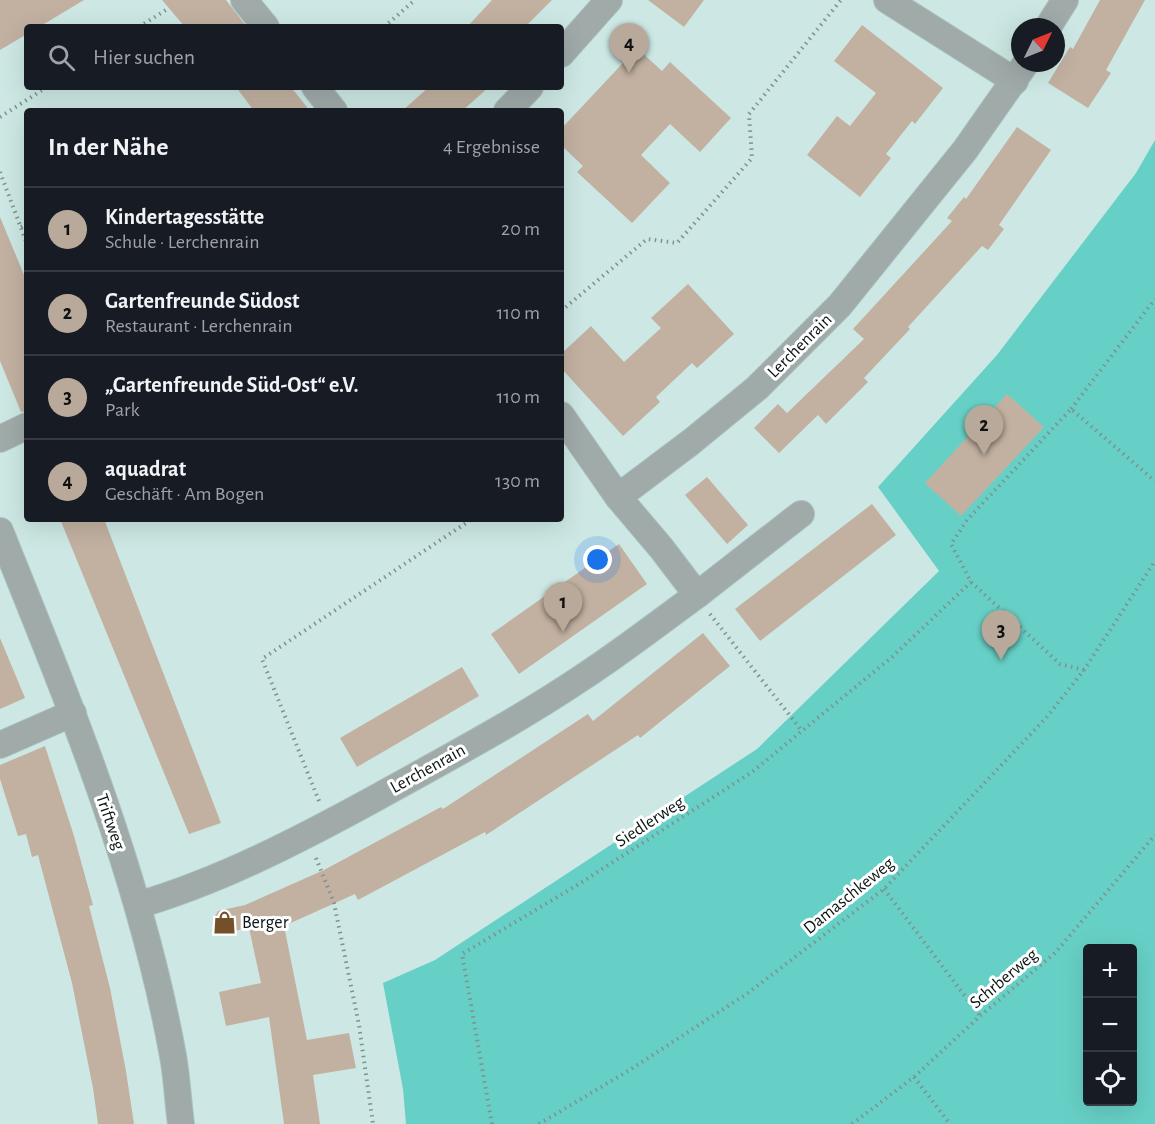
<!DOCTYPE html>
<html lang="de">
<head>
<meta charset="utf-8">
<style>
	body { margin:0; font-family:"Alegreya Sans",sans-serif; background:#20242c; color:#f1f3f6 }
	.controls { position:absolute; right:18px; bottom:18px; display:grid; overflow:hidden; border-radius:6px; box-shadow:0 6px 24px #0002 }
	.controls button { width:54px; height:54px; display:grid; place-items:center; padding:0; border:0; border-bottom:2px solid #363941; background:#171b24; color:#f1f3f6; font:30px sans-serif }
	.compass { position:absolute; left:1011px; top:18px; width:54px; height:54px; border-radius:50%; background:#171b24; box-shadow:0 6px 24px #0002; rotate:47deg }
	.you { position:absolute; left:598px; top:560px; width:21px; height:21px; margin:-15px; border:4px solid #fff; border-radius:50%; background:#1a73e8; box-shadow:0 0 0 9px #1a73e833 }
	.badge { display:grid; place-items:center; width:39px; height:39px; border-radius:50%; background:#b8a99a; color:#111; font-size:20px; font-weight:700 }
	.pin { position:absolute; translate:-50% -50px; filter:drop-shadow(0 2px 3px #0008) }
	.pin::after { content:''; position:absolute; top:32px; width:21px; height:18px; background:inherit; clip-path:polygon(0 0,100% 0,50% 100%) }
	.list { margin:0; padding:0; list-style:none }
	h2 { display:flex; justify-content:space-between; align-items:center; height:78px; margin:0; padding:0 24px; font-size:26px }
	h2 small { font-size:20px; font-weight:400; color:#9ea1a6 }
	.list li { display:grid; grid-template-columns:39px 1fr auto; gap:18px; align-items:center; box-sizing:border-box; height:84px; padding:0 24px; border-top:2px solid #363941 }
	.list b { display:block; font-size:22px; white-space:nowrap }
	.list p { margin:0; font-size:20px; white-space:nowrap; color:#9ea1a6 }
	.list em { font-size:20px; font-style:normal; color:#9ea1a6 }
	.icon { flex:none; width:33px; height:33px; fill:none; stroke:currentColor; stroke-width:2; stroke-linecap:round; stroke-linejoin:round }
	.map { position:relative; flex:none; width:1155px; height:1124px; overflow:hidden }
	.search { position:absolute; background:#171b24; box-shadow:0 6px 24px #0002; left:24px; top:24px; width:540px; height:66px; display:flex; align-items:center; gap:15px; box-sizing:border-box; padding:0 21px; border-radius:6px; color:#9ea1a6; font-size:22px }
	.panel { position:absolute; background:#171b24; box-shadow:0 6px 24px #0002; left:24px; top:108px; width:540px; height:414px; border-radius:6px }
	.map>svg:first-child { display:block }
	.green { fill:#67d0c6; fill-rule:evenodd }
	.building { fill:#c2b1a1 }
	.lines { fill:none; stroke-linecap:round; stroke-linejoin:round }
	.street-casing { stroke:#aac2be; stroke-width:28 }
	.path { stroke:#7e928f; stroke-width:4; stroke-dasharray:1.5 4.5; stroke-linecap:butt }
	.street { stroke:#9faaa9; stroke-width:26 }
	.labels { text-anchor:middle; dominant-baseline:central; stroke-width:6; stroke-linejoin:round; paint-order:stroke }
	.street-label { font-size:18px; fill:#0a1413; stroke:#fff }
	.poi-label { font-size:18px; fill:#0a1413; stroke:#fff; text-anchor:start }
</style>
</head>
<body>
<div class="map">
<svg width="1155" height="1124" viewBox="0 0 1155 1124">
	<rect width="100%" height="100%" fill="#cde8e4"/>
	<path class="green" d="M1155,140V1124H406L403,1089L383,983L435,960L757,749L939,571L878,487L997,355L1136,173ZM1088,948H1132V1102H1088Z"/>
	<g class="building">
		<polygon points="0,0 84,0 39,27 27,27 27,34 0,50"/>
		<polygon points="162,0 226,0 247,27 185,27"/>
		<polygon points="492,0 552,0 525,27 467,27"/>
		<polygon points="648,0 704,0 684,27"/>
		<polygon points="1100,0 1145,0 1106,70 1111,73 1088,108 1048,83 1070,47 1073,49"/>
		<polygon points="862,25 943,88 915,124 912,121 886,154 891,158 860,197 807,155 837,116 850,126 876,93 834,61"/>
		<polygon points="637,48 662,71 670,62 731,118 700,152 670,124 641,155 670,183 632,223 577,172 583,166 561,145 561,129"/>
		<polygon points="236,87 291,87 310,111 254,111"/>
		<polygon points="429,87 489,87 462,111 402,111"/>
		<polygon points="1017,127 1051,150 999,225 1004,229 988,250 982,246 908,327 910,329 864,378 868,382 826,424 818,415 779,453 754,428 778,404 787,413 864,339 853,329 952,221 947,218 964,197 966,199"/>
		<polygon points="0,217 27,282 27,411 21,412 0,361"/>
		<polygon points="688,284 734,334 697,368 692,363 656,397 660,402 623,436 561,368 561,354 591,326 624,362 661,328 651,318"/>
		<polygon points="1007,394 1044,427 961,516 925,483"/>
		<polygon points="707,477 748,525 727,544 685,495"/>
		<polygon points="872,504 896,535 760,641 735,609"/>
		<polygon points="60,519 104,519 221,823 189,834"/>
		<polygon points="619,544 647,584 519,674 491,634"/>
		<polygon points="703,633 730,666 640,738 638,735 486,835 485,832 358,900 355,894 284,926 307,1040 349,1033 356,1068 313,1075 320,1124 284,1124 269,1017 226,1026 219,992 261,983 249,928 223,933 215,928 213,919 218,911 245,905 324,870 441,807 443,809 588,714 593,721"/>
		<polygon points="0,638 25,698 0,709"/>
		<polygon points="462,667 479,696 357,767 340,738"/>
		<polygon points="45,746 74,836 93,905 89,906 110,988 126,1071 134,1124 98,1124 93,1088 72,983 38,855 32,857 26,834 18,836 0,779 0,765"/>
	</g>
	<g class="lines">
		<defs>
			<g id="street">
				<polyline points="244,0 266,27"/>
				<polyline points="887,0 1015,81"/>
				<polyline points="1048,27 1065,0"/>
				<polyline points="561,54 609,0"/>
				<polyline points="315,87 334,111"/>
				<polyline points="507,111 530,87"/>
				<polyline points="561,415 618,497"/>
				<polyline points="0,439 27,426"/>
				<path d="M0,531C69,702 140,874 173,1056C177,1078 178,1102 181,1124"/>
				<polyline points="697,595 801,514"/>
				<polyline points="0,745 73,713"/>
				<path d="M138,905C220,881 299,840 374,799C446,759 518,721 586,675C624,650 660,622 697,595L662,549L618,497L691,442L757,388L840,305L965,150L1026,63"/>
			</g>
		</defs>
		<use href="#street" class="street-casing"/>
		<g class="path">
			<polyline points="139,27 169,8"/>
			<polyline points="384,27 415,0"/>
			<polyline points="0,117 47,87"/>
			<polyline points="0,172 27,244"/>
			<polyline points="21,227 27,224"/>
			<polyline points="561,311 647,239 677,243 752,158 749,114 841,0"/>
			<polyline points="1071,409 1155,299"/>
			<polyline points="710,614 802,731"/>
			<polyline points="1084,670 1060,664 971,582 951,544 967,520 1071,409 1155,481"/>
			<polyline points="319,801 262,659 472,519"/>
			<polyline points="316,858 334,903 359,1025 373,1124"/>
			<polyline points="884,889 980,1016"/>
			<polyline points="914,1077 950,1124"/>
			<polyline points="492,1124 462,954 579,884 752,772 892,657 971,582"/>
			<polyline points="539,1124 628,1071 748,993 884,889 1046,718 1084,670 1155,561"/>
			<polyline points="852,1124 914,1077 980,1016 1055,953 1155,835"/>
		</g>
		<use href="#street" class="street"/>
	</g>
	<defs>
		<symbol id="shop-bare" viewBox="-9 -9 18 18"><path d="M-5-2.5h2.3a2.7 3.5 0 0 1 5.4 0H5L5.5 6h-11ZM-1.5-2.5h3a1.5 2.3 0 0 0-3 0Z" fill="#734f2a" stroke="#fff" stroke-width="2.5" paint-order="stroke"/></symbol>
	</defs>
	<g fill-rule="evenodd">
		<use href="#shop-bare" x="208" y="906" width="33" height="33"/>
	</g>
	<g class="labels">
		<g class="street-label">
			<text transform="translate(800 346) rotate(-45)">Lerchenrain</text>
			<text transform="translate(428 769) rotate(-29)">Lerchenrain</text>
			<text transform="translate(110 822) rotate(71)">Triftweg</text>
			<text transform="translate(650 822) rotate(-33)">Siedlerweg</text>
			<text transform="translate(849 896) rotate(-39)">Damaschkeweg</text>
			<text transform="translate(1004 979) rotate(-40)">Schrberweg</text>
		</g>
		<g class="poi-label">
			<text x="242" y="923">Berger</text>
		</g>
	</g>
</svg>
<div class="controls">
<button>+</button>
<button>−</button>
<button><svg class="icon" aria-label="locate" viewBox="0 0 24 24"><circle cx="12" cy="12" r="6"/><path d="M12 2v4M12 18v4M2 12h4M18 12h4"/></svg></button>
</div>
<svg class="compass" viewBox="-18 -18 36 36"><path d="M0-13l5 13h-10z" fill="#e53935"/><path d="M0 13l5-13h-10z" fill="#9ea1a6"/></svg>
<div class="you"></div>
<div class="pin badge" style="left:563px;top:632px">1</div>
<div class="pin badge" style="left:984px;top:455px">2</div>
<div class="pin badge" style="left:1001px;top:660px">3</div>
<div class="pin badge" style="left:629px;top:73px">4</div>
<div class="search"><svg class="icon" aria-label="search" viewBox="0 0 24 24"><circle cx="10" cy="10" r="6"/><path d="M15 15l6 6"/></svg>Hier suchen</div>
<section class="panel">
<h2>In der Nähe<small>4 Ergebnisse</small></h2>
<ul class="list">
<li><span class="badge">1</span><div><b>Kindertagesstätte</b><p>Schule · Lerchenrain</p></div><em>20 m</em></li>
<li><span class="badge">2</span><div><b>Gartenfreunde Südost</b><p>Restaurant · Lerchenrain</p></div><em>110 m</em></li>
<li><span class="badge">3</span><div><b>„Gartenfreunde Süd-Ost“ e.V.</b><p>Park</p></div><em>110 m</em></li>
<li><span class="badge">4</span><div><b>aquadrat</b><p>Geschäft · Am Bogen</p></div><em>130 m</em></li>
</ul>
</section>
</div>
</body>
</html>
